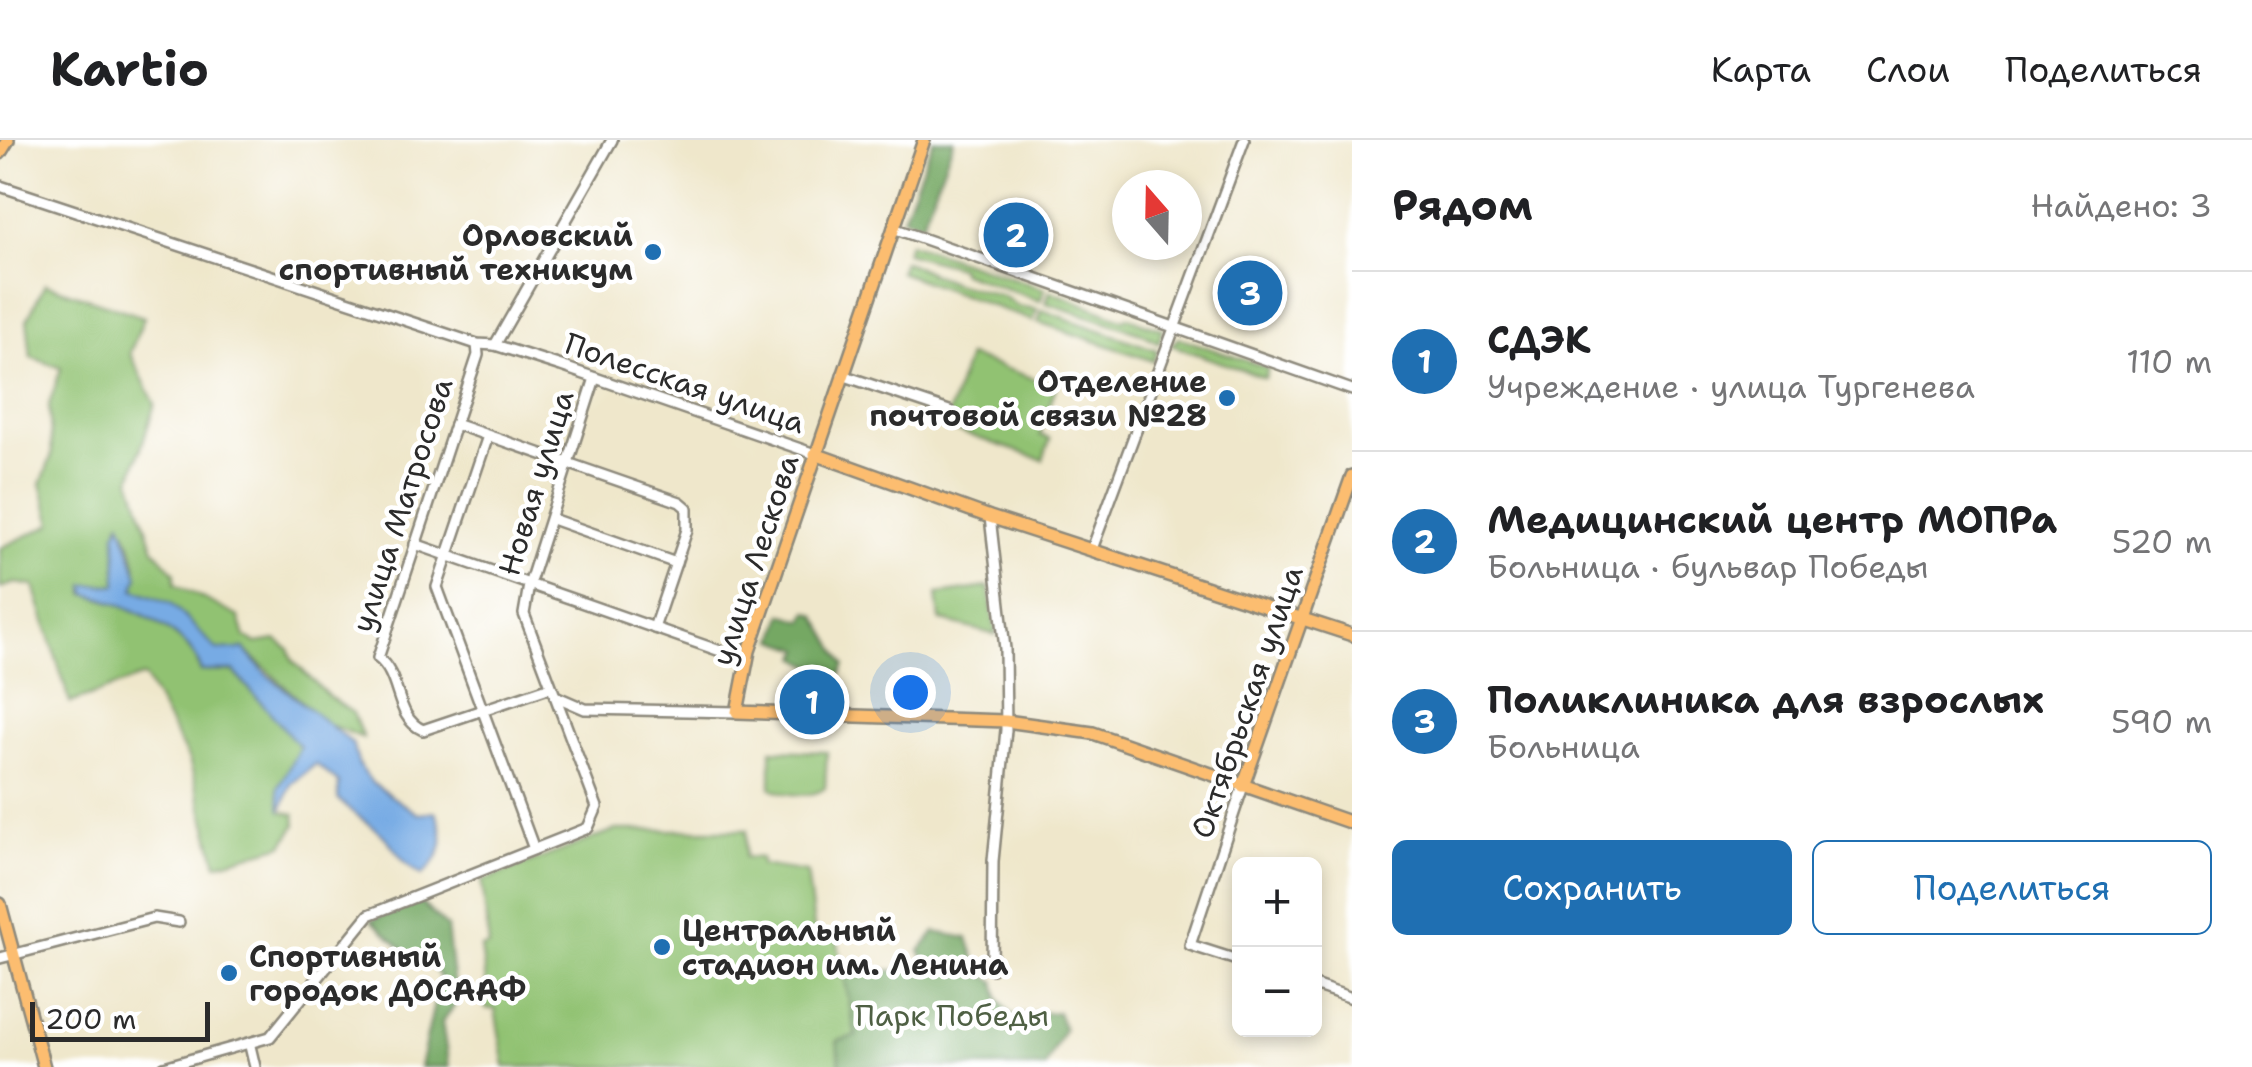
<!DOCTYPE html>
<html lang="ru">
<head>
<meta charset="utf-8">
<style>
	body { margin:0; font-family:"Shantell Sans",sans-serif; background:#f6f6f6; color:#202124 }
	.controls { position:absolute; right:30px; bottom:30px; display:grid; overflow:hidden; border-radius:15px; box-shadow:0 5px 15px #0003 }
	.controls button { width:90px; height:90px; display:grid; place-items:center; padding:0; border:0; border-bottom:2px solid #e0e0e0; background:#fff; color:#202124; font:50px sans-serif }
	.compass { position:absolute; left:1112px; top:30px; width:90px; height:90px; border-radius:50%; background:#fff; box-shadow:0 5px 15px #0003; rotate:340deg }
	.scale { position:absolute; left:30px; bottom:25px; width:180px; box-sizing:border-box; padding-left:10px; border:5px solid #2b2b2b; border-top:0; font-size:28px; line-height:35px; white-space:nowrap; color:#2b2b2b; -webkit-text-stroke:8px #fff; paint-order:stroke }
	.you { position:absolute; left:910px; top:552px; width:35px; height:35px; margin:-25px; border:8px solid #fff; border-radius:50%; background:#1a73e8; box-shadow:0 0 0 15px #1a73e833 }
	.badge { display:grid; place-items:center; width:65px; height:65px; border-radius:50%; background:#1f6fb2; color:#fff; font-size:32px; font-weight:700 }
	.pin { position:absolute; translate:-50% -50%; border:5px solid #fff; box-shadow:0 2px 10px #0006 }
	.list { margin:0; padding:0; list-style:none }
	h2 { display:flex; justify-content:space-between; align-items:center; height:130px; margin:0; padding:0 40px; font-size:42px }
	h2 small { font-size:32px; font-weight:400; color:#757577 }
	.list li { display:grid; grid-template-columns:65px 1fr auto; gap:30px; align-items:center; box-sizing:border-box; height:180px; padding:0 40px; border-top:2px solid #e0e0e0 }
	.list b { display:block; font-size:38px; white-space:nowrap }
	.list p { margin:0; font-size:32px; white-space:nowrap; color:#757577 }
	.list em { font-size:32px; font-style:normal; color:#757577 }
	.actions { display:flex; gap:20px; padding:30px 40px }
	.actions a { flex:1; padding:22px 0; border:2px solid #1f6fb2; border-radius:15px; text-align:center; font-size:35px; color:#1f6fb2 }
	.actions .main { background:#1f6fb2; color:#fff }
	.map { position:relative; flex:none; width:1352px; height:927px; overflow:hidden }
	header { display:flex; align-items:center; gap:60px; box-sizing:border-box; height:140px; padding:0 50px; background:#fff; border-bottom:2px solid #e0e0e0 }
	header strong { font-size:48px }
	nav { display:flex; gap:55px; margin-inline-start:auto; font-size:35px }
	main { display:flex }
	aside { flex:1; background:#fff }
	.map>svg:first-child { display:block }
	.green { fill:#91c272; stroke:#5e764e; stroke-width:2.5 }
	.forest { fill:#74a864; stroke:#506a48; stroke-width:2.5 }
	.water { fill:#77abe4; stroke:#516b88; stroke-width:2.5 }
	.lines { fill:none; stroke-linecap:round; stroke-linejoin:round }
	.minor-casing { stroke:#8d897b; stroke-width:14 }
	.major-casing { stroke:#8d897b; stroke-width:16 }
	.minor { stroke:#fff; stroke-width:9 }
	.major { stroke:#fcbd6f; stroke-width:11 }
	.poi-dot { fill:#1f6fb2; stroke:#fff; stroke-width:4 }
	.labels { text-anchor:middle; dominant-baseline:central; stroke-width:9; stroke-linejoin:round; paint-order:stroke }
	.poi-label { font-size:30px; font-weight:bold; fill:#2b2b2b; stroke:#fff; text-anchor:end }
	.street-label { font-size:30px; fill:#2b2b2b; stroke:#fff }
	.park-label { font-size:30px; fill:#4f6044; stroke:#fff }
</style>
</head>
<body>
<header>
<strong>Kartio</strong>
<nav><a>Карта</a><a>Слои</a><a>Поделиться</a></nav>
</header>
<main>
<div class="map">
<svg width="1352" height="927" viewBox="0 0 1352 927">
	<rect width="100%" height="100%" fill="#fff"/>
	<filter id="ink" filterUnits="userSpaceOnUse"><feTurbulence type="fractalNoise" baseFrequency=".01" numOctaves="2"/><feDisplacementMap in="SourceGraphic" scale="20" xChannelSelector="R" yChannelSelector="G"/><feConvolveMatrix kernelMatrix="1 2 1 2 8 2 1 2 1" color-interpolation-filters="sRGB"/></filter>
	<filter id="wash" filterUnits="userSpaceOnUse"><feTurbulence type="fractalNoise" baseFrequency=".0048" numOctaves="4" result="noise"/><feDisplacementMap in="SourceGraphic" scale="40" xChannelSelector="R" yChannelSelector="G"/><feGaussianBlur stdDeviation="2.25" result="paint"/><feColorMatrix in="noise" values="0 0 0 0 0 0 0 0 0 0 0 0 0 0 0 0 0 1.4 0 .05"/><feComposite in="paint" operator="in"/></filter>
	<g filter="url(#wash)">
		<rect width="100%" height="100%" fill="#efe7cb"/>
		<g class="green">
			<polygon points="909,103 1045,149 1040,161 962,133 959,127 905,113"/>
			<polygon points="903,121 954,143 1003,156 1017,166 1037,169 1033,181 899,132"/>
			<path d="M45,144L144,177L130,213L155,264L131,339L154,409L175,433V444L239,477L245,497L256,503L276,500L289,509L293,521L328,556L353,573L363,598L325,583L244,509L217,510L171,463L134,449C142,427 131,402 120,382L116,393L117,445H85V454C120,462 194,492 200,531L234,532L301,607L278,648L281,671L295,674L296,685L283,705L217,724L189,620L144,536L70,563L34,446L16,443L0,448V408L52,384L41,344L52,315L49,265L61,228L31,217L27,180Z"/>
			<polygon points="1050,151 1124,180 1127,177 1162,189 1159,203 1141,193 1046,163"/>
			<polygon points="1042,170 1157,210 1153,221 1038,182"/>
			<polygon points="1179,198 1268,228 1265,238 1171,205"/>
			<polygon points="968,216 1056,246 1040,295 1050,299 1043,320 944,287"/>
			<polygon points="989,447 996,495 940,480 937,454"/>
			<path d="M771,610L827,612L825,648C813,658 785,656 771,648Z"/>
			<polygon points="615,690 747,690 745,717 761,718 761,725 807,732 815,794 836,793 856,897 840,915 840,927 505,927 495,869 486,869 484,858 488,857 481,808 489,806 482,741"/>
		</g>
		<g class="forest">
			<polygon points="933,0 954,0 922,84 903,77"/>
			<polygon points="808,472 816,475 845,525 838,540 798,518 801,509 775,500 783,474 804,481"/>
			<polygon points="420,762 447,787 456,864 442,882 449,927 420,927 440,837 428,819 414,819 371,780"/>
			<polygon points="935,792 968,798 980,833 995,841 999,859 1011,875 1058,872 1064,889 1045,927 840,927 837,901 856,896 843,830 929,831 920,811"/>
		</g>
		<path class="water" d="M121,382L138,436L134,449L171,463L217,510L244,509L266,534L352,603L359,625L372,643L418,674L435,672C448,698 444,716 422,735C395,718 396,704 376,689C363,680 350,671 338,659L339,643L316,624L291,644L281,671L278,648L300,607L234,531H201C195,492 120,461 86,454L85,445H117L116,393Z"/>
	</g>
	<g filter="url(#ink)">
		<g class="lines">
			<defs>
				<g id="minor">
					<polyline points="0,46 477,204 495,205 561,226 815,314"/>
					<polyline points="893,88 1352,250"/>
					<path d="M477,204L478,215L378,518C402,536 394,578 423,590L548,548"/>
					<polyline points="495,205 612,0"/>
					<polyline points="842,235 949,271"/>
					<polyline points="455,284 680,362 687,368 687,390 654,488"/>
					<polyline points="488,296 437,447 534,709"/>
					<polyline points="990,377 1005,509 1006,590 993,721 992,829"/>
					<polyline points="552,379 676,423"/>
					<polyline points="415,404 746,520"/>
					<polyline points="1092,409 1244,0"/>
					<polyline points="555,556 585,569 737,572"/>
					<polyline points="0,818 154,778 179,782"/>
					<polyline points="1240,821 1190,805 1243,646"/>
					<polyline points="1314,845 1352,858"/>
					<polyline points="250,906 255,927"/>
					<polyline points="164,927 270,897 369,775 588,688 597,667 524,474 529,445 595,238"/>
				</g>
				<g id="major">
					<polyline points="924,0 749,511 737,572 1006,581 1093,593 1352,683"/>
					<polyline points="0,13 8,0"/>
					<polyline points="815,314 990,377 1352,495"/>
					<polyline points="1243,646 1352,336"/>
					<polyline points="0,764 44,927"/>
				</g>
			</defs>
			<use href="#minor" class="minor-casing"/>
			<use href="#major" class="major-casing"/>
			<use href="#minor" class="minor"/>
			<use href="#major" class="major"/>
		</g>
	</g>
	<g class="poi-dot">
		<circle cx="653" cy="112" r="10"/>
		<circle cx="1227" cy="258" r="10"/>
		<circle cx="662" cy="807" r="10"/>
		<circle cx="229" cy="833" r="10"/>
	</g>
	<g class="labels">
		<g class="poi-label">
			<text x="633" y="95">Орловский<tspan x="633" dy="34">спортивный техникум</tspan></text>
			<text x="1207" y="241">Отделение<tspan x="1207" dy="34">почтовой связи №28</tspan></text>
			<text x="682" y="790" text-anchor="start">Центральный<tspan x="682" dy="34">стадион им. Ленина</tspan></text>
			<text x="249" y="816" text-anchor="start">Спортивный<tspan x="249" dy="34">городок ДОСААФ</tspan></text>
		</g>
		<g class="street-label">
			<text transform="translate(685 243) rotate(19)">Полесская улица</text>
			<text transform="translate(536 343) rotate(-73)">Новая улица</text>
			<text transform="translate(402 365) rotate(-72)">улица Матросова</text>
			<text transform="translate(755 420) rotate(-72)">улица Лескова</text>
			<text transform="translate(1247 562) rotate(-71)">Октябрьская улица</text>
		</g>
		<g class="park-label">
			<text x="952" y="875">Парк Победы</text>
		</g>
	</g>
</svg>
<div class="controls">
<button>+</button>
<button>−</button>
</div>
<svg class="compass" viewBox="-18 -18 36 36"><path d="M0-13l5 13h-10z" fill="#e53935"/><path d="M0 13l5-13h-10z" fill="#757577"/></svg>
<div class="scale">200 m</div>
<div class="you"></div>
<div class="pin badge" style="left:812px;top:562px">1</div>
<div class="pin badge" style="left:1016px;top:95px">2</div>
<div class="pin badge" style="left:1250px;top:153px">3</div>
</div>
<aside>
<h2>Рядом<small>Найдено: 3</small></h2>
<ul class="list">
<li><span class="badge">1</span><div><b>СДЭК</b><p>Учреждение · улица Тургенева</p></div><em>110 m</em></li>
<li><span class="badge">2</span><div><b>Медицинский центр МОПРа</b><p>Больница · бульвар Победы</p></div><em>520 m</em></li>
<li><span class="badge">3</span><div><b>Поликлиника для взрослых</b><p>Больница</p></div><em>590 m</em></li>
</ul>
<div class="actions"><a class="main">Сохранить</a><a>Поделиться</a></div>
</aside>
</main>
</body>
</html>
